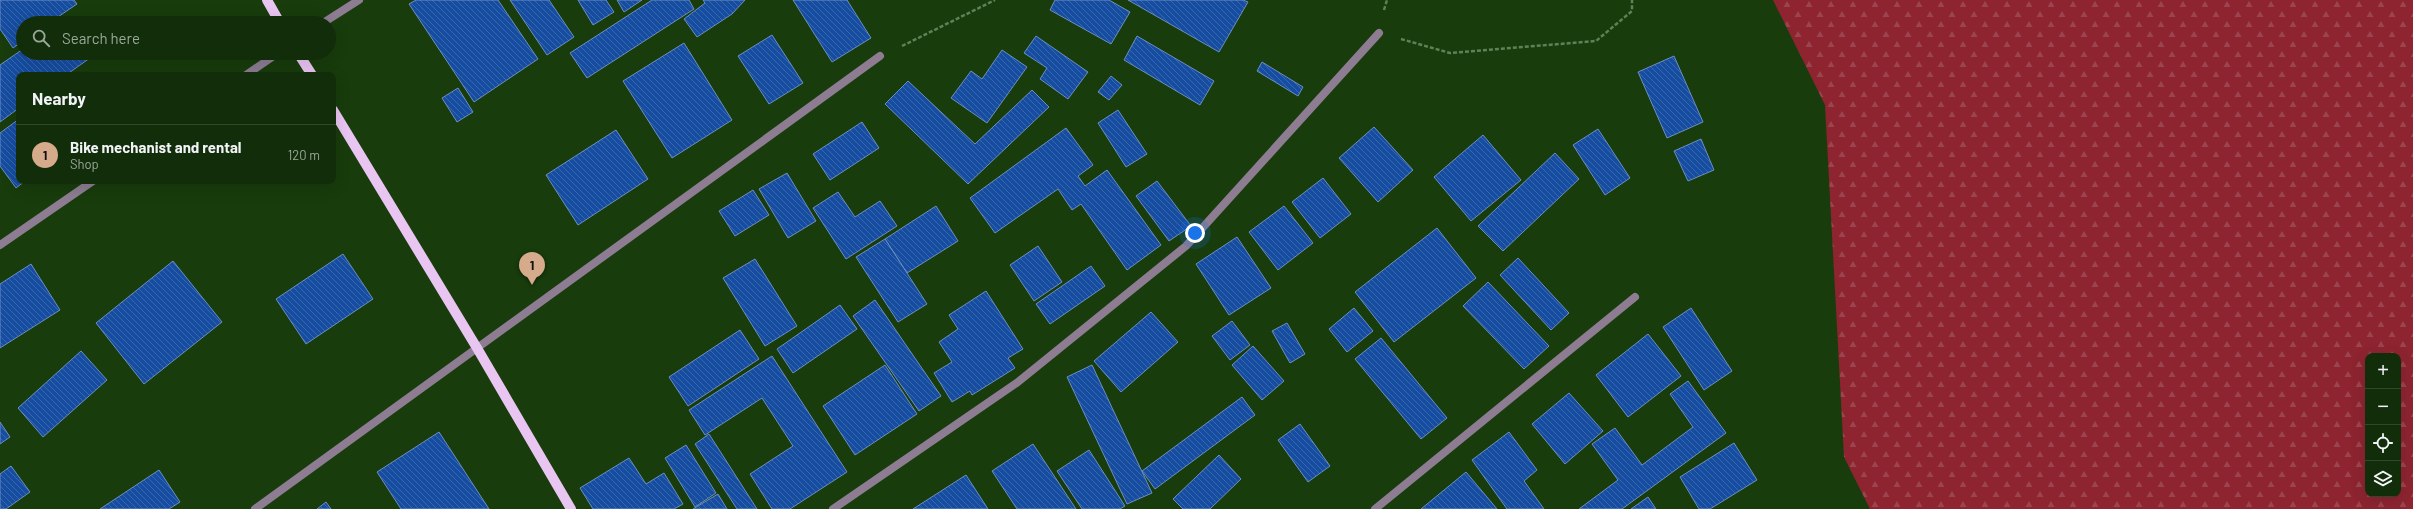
<!DOCTYPE html>
<html lang="en">
<head>
<meta charset="utf-8">
<style>
	body { margin:0; font-family:Barlow,sans-serif; background:#1b3512; color:#f1f3f6 }
	.controls { position:absolute; right:12px; bottom:12px; display:grid; overflow:hidden; border-radius:8px; box-shadow:0 4px 16px #0002 }
	.controls button { width:36px; height:36px; display:grid; place-items:center; padding:0; border:0; border-bottom:1px solid #31492a; background:#122d09; color:#f1f3f6; font:20px sans-serif }
	.you { position:absolute; left:1195px; top:233px; width:14px; height:14px; margin:-10px; border:3px solid #fff; border-radius:50%; background:#1a73e8; box-shadow:0 0 0 6px #1a73e833 }
	.badge { display:grid; place-items:center; width:26px; height:26px; border-radius:50%; background:#d6ab8b; color:#111; font-size:13px; font-weight:700 }
	.pin { position:absolute; translate:-50% -33px; filter:drop-shadow(0 1px 2px #0008) }
	.pin::after { content:''; position:absolute; top:21px; width:14px; height:12px; background:inherit; clip-path:polygon(0 0,100% 0,50% 100%) }
	.list { margin:0; padding:0; list-style:none }
	h2 { display:flex; justify-content:space-between; align-items:center; height:52px; margin:0; padding:0 16px; font-size:17px }
	h2 small { font-size:13px; font-weight:400; color:#9ca89c }
	.list li { display:grid; grid-template-columns:26px 1fr auto; gap:12px; align-items:center; box-sizing:border-box; height:60px; padding:0 16px; border-top:1px solid #31492a }
	.list b { display:block; font-size:15px; white-space:nowrap }
	.list p { margin:0; font-size:13px; white-space:nowrap; color:#9ca89c }
	.list em { font-size:13px; font-style:normal; color:#9ca89c }
	.icon { flex:none; width:22px; height:22px; fill:none; stroke:currentColor; stroke-width:2; stroke-linecap:round; stroke-linejoin:round }
	.map { position:relative; flex:none; width:2413px; height:509px; overflow:hidden }
	.search { position:absolute; background:#122d09; box-shadow:0 4px 16px #0002; left:16px; top:16px; width:320px; height:44px; display:flex; align-items:center; gap:10px; box-sizing:border-box; padding:0 14px; border-radius:22px; color:#9ca89c; font-size:15px }
	.panel { position:absolute; background:#122d09; box-shadow:0 4px 16px #0002; left:16px; top:72px; width:320px; height:112px; border-radius:8px }
	.map>svg:first-child { display:block }
	.forest { fill:url(#forest-firs); fill-rule:evenodd }
	.building { fill:url(#building-back-hatch); stroke:#6d8ec2 }
	.lines { fill:none; stroke-linecap:round; stroke-linejoin:round }
	.path { stroke:#618058; stroke-width:2.5; stroke-dasharray:4 2; stroke-linecap:butt }
	.minor { stroke:#8d7c92; stroke-width:8 }
	.primary { stroke:#e9c5f2; stroke-width:10 }
</style>
</head>
<body>
<div class="map">
<svg width="2413" height="509" viewBox="0 0 2413 509">
	<defs>
		<pattern id="forest-firs" width="22" height="20" patternUnits="userSpaceOnUse"><rect width="22" height="20" fill="#8d2430"/><path d="M5 1l3.5 6h-7zM16 11l3.5 6h-7z" fill="#9c444d"/></pattern>
		<pattern id="building-back-hatch" width="6" height="6" patternUnits="userSpaceOnUse"><rect width="6" height="6" fill="#164da1"/><path d="M-1 5l2 2M0 0l6 6M5-1l2 2" fill="none" stroke="#3767ad"/></pattern>
	</defs>
	<rect width="100%" height="100%" fill="#183c0c"/>
	<path class="forest" d="M1773,0H2413V509H1870L1844,457L1825,105ZM2368,356H2398V494H2368Z"/>
	<g class="building">
		<polygon points="0,0 74,0 77,4 49,23 23,23 23,41 13,48 0,29"/>
		<polygon points="416,0 498,0 538,59 474,102 409,4"/>
		<polygon points="510,0 549,0 574,37 547,55"/>
		<polygon points="578,0 606,0 614,12 593,25"/>
		<polygon points="617,0 642,0 624,12"/>
		<polygon points="652,0 689,0 694,9 587,78 570,53"/>
		<polygon points="703,0 745,0 732,14 697,37 684,19 705,3"/>
		<polygon points="793,0 847,0 871,38 832,62"/>
		<polygon points="1055,0 1109,0 1130,12 1111,44 1050,10"/>
		<polygon points="1128,0 1243,0 1248,2 1219,52"/>
		<polygon points="772,35 803,83 769,104 738,56"/>
		<polygon points="1036,36 1088,72 1068,99 1040,79 1047,68 1024,53"/>
		<polygon points="1137,36 1214,81 1200,105 1124,60"/>
		<polygon points="684,43 732,120 672,158 623,81"/>
		<polygon points="23,49 23,53 87,53 90,58 66,75 19,75 19,108 0,122 0,65"/>
		<polygon points="1002,50 1027,67 987,123 951,98 971,71 982,79"/>
		<polygon points="1674,56 1703,122 1667,138 1638,72"/>
		<polygon points="1262,62 1303,87 1298,96 1257,71"/>
		<polygon points="1111,76 1122,85 1109,100 1098,92"/>
		<polygon points="908,81 975,144 1032,90 1049,107 968,184 885,104"/>
		<polygon points="458,88 473,112 457,122 442,98"/>
		<polygon points="1118,110 1147,154 1126,167 1098,123"/>
		<polygon points="19,119 19,181 25,181 16,188 0,166 0,133"/>
		<polygon points="862,122 879,148 830,180 813,154"/>
		<polygon points="1374,127 1413,170 1378,202 1339,158"/>
		<polygon points="1066,128 1093,165 1078,176 1085,186 1107,170 1161,245 1127,270 1081,204 1072,210 1058,189 995,233 970,198"/>
		<polygon points="1598,129 1630,178 1605,195 1573,145"/>
		<polygon points="616,130 648,179 578,225 546,175"/>
		<polygon points="1483,135 1521,180 1471,221 1434,177"/>
		<polygon points="1701,139 1714,170 1688,181 1674,151"/>
		<polygon points="1555,153 1579,179 1503,251 1478,226"/>
		<polygon points="787,173 816,221 788,238 759,189"/>
		<polygon points="1323,178 1351,214 1320,238 1292,202"/>
		<polygon points="1157,181 1191,226 1169,241 1136,196"/>
		<polygon points="753,190 769,215 735,236 719,211"/>
		<polygon points="838,192 855,217 880,201 897,226 846,259 813,208"/>
		<polygon points="936,206 958,241 907,273 885,239"/>
		<polygon points="1284,206 1313,243 1278,270 1249,232"/>
		<polygon points="1437,228 1476,278 1394,342 1355,292"/>
		<polygon points="1237,237 1271,288 1229,315 1196,264"/>
		<polygon points="885,239 927,304 898,322 856,257"/>
		<polygon points="1038,246 1062,282 1034,301 1010,265"/>
		<polygon points="343,254 373,299 306,344 276,299"/>
		<polygon points="1518,258 1569,313 1551,330 1500,275"/>
		<polygon points="755,259 797,326 765,346 723,278"/>
		<polygon points="173,261 222,322 144,384 96,323"/>
		<polygon points="31,264 60,310 0,348 0,284"/>
		<polygon points="1091,266 1105,286 1050,324 1036,304"/>
		<polygon points="1488,282 1549,346 1524,369 1463,306"/>
		<polygon points="986,291 1023,349 1008,358 1015,368 972,395 970,391 952,402 934,373 952,362 939,342 958,329 949,315"/>
		<polygon points="875,300 941,396 919,411 853,316"/>
		<polygon points="840,305 857,329 793,373 777,349"/>
		<polygon points="1354,308 1373,331 1347,352 1329,329"/>
		<polygon points="1691,308 1732,371 1704,390 1663,327"/>
		<polygon points="1151,312 1178,342 1121,392 1094,361"/>
		<polygon points="1232,321 1250,345 1230,360 1212,336"/>
		<polygon points="1287,323 1305,354 1290,363 1272,331"/>
		<polygon points="740,330 759,359 688,406 669,377"/>
		<polygon points="1648,334 1681,376 1628,417 1596,375"/>
		<polygon points="1381,338 1447,418 1421,439 1355,359"/>
		<polygon points="1253,346 1284,381 1262,400 1232,365"/>
		<polygon points="81,351 107,380 43,437 18,408"/>
		<polygon points="772,356 847,472 790,509 772,509 750,474 793,446 762,398 705,435 689,410"/>
		<polygon points="885,365 917,414 855,455 823,406"/>
		<polygon points="1092,365 1152,493 1127,504 1067,377"/>
		<polygon points="1688,381 1726,433 1622,509 1579,509 1618,480 1592,444 1615,428 1642,465 1693,427 1670,394"/>
		<polygon points="1569,393 1603,431 1565,464 1532,424"/>
		<polygon points="1242,397 1255,415 1155,489 1142,471"/>
		<polygon points="0,422 10,437 0,444"/>
		<polygon points="1300,424 1330,466 1308,482 1278,440"/>
		<polygon points="439,432 489,509 401,509 377,472"/>
		<polygon points="1509,432 1537,470 1524,481 1544,509 1507,509 1472,460"/>
		<polygon points="709,434 757,509 737,509 695,444"/>
		<polygon points="1734,443 1757,480 1710,509 1699,509 1680,477"/>
		<polygon points="1033,444 1076,509 1017,509 992,471"/>
		<polygon points="686,445 716,493 695,507 665,458"/>
		<polygon points="1089,450 1125,506 1120,509 1082,509 1057,471"/>
		<polygon points="1219,455 1241,479 1210,509 1183,509 1173,499"/>
		<polygon points="629,458 646,484 664,473 683,504 674,509 593,509 580,488"/>
		<polygon points="11,466 30,492 6,509 0,509 0,474"/>
		<polygon points="159,470 180,502 169,509 100,509"/>
		<polygon points="1466,472 1497,509 1421,509"/>
		<polygon points="966,475 988,509 913,509"/>
		<polygon points="718,494 727,509 693,509"/>
		<polygon points="1648,497 1656,509 1631,509"/>
		<polygon points="326,502 331,509 317,509"/>
	</g>
	<g class="lines">
		<g class="path">
			<polyline points="1384,10 1387,0"/>
			<polyline points="1401,39 1450,53 1596,41 1632,11 1632,0"/>
			<polyline points="902,46 995,0"/>
		</g>
		<g class="minor">
			<polyline points="323,23 359,0"/>
			<polyline points="246,75 278,53"/>
			<polyline points="0,245 93,181"/>
			<polyline points="255,509 880,56"/>
			<polyline points="833,509 1018,382 1186,246 1379,33"/>
			<polyline points="1375,509 1635,297"/>
		</g>
		<g class="primary">
			<polyline points="267,0 280,23"/>
			<polyline points="298,53 312,75"/>
			<polyline points="333,110 477,348 571,509"/>
		</g>
	</g>
</svg>
<div class="controls">
<button>+</button>
<button>−</button>
<button><svg class="icon" aria-label="locate" viewBox="0 0 24 24"><circle cx="12" cy="12" r="6"/><path d="M12 2v4M12 18v4M2 12h4M18 12h4"/></svg></button>
<button><svg class="icon" aria-label="layers" viewBox="0 0 24 24"><path d="M12 4l9 5-9 5-9-5zM3 14l9 5 9-5"/></svg></button>
</div>
<div class="you"></div>
<div class="pin badge" style="left:532px;top:285px">1</div>
<div class="search"><svg class="icon" aria-label="search" viewBox="0 0 24 24"><circle cx="10" cy="10" r="6"/><path d="M15 15l6 6"/></svg>Search here</div>
<section class="panel">
<h2>Nearby<small></small></h2>
<ul class="list">
<li><span class="badge">1</span><div><b>Bike mechanist and rental</b><p>Shop</p></div><em>120 m</em></li>
</ul>
</section>
</div>
</body>
</html>
